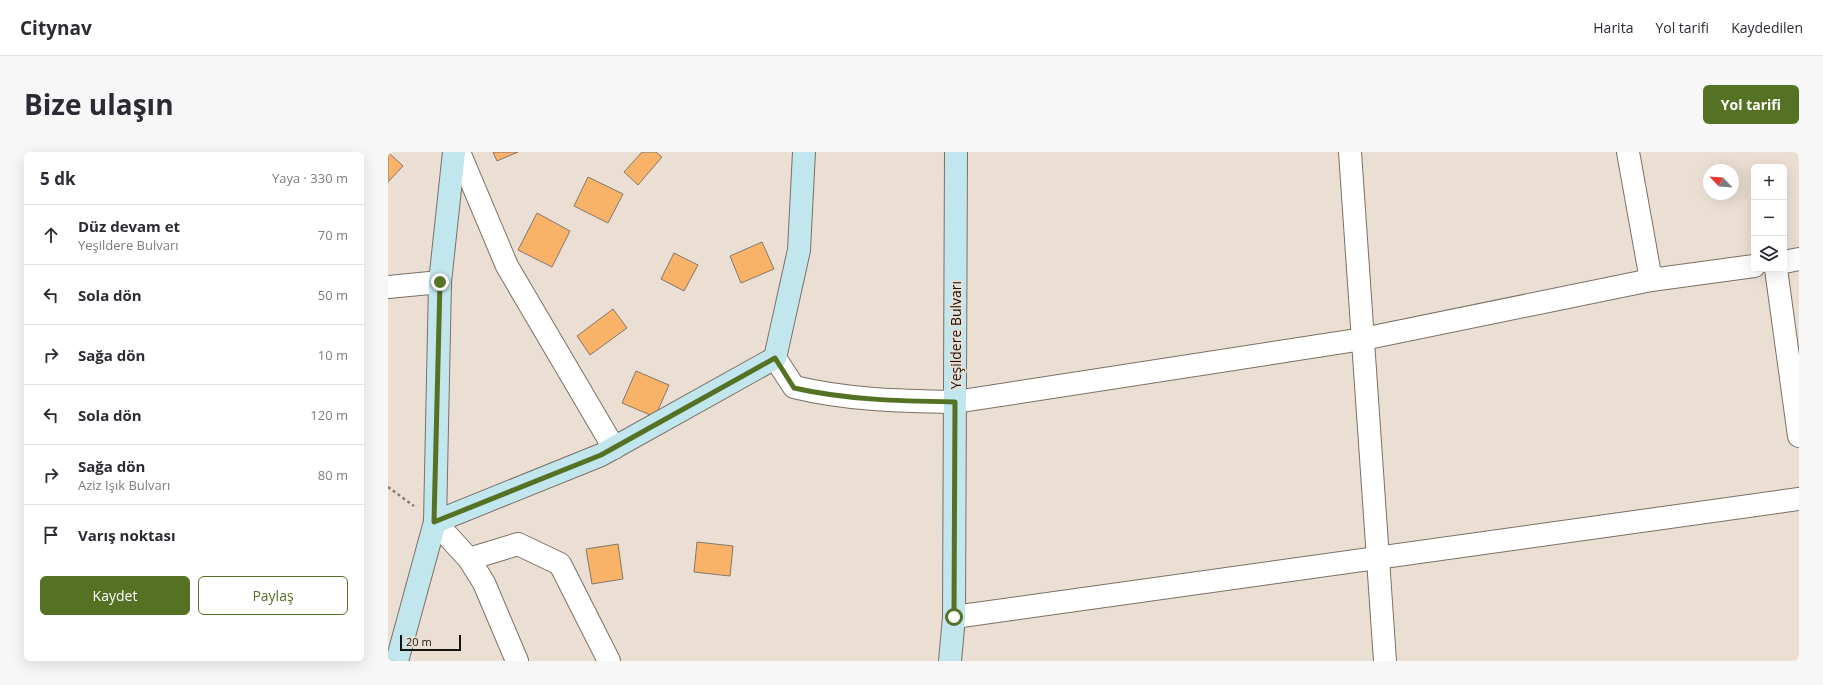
<!DOCTYPE html>
<html lang="tr">
<head>
<meta charset="utf-8">
<style>
	body { margin:0; font-family:"Open Sans",sans-serif; background:#f7f7f7; color:#2b2b33 }
	.controls { position:absolute; right:12px; top:12px; display:grid; overflow:hidden; border-radius:6px; box-shadow:0 4px 16px #0002 }
	.controls button { width:36px; height:36px; display:grid; place-items:center; padding:0; border:0; border-bottom:1px solid #e1e1e2; background:#fff; color:#2b2b33; font:20px sans-serif }
	.compass { position:absolute; left:1315px; top:12px; width:36px; height:36px; border-radius:50%; background:#fff; box-shadow:0 4px 16px #0002; rotate:295deg }
	.scale { position:absolute; left:12px; bottom:10px; width:61px; box-sizing:border-box; padding-left:4px; border:2px solid #17130f; border-top:0; font-size:11px; line-height:14px; white-space:nowrap; color:#17130f; -webkit-text-stroke:3px #ebded2; paint-order:stroke }
	.stop { position:absolute; width:12px; height:12px; margin:-9px; border:3px solid #557124; border-radius:50%; background:#fff }
	.stop.end { background:#557124; border-color:#fff; box-shadow:0 1px 4px #0008 }
	.list { margin:0; padding:0; list-style:none }
	h2 { display:flex; justify-content:space-between; align-items:center; height:52px; margin:0; padding:0 16px; font-size:17px }
	h2 small { font-size:13px; font-weight:400; color:#7c7c81 }
	.list li { display:grid; grid-template-columns:26px 1fr auto; gap:12px; align-items:center; box-sizing:border-box; height:60px; padding:0 16px; border-top:1px solid #e1e1e2 }
	.list b { display:block; font-size:15px; white-space:nowrap }
	.list p { margin:0; font-size:13px; white-space:nowrap; color:#7c7c81 }
	.list em { font-size:13px; font-style:normal; color:#7c7c81 }
	.actions { display:flex; gap:8px; padding:12px 16px }
	.actions a { flex:1; padding:9px 0; border:1px solid #557124; border-radius:6px; text-align:center; font-size:14px; color:#557124 }
	.actions .main { background:#557124; color:#fff }
	.icon { flex:none; width:22px; height:22px; fill:none; stroke:currentColor; stroke-width:2; stroke-linecap:round; stroke-linejoin:round }
	.map { position:relative; flex:none; width:1411px; height:509px; overflow:hidden; border-radius:6px }
	header { display:flex; align-items:center; gap:24px; box-sizing:border-box; height:56px; padding:0 20px; background:#fff; border-bottom:1px solid #e1e1e2 }
	header strong { font-size:19px }
	nav { display:flex; gap:22px; margin-inline-start:auto; font-size:14px }
	.intro { display:flex; align-items:center; justify-content:space-between; box-sizing:border-box; height:96px; padding:0 24px }
	h1 { margin:0; font-size:28px }
	.button { padding:10px 18px; border-radius:6px; background:#557124; color:#fff; font-size:14px; font-weight:700 }
	main { display:flex; gap:24px; padding:0 24px }
	aside { flex:1; background:#fff; border-radius:6px; box-shadow:0 4px 16px #0002 }
	.map>svg:first-child { display:block }
	.building { fill:#f9b369; stroke:#83786d }
	.lines { fill:none; stroke-linecap:round; stroke-linejoin:round }
	.street-casing { stroke:#7b7065; stroke-width:24 }
	.secondary-casing { stroke:#7b7065; stroke-width:24 }
	.path { stroke:#857d75; stroke-width:2.5; stroke-dasharray:3 3; stroke-linecap:butt }
	.street { stroke:#fff; stroke-width:22 }
	.secondary { stroke:#c2e6ee; stroke-width:22 }
	.route { stroke:#557124; stroke-width:5 }
	.labels { text-anchor:middle; dominant-baseline:central; stroke-width:3.5; stroke-linejoin:round; paint-order:stroke }
	.street-label { font-size:14px; fill:#17130f; stroke:#ebded2 }
</style>
</head>
<body>
<header>
<strong>Citynav</strong>
<nav><a>Harita</a><a>Yol tarifi</a><a>Kaydedilen</a></nav>
</header>
<div class="intro"><h1>Bize ulaşın</h1><a class="button">Yol tarifi</a></div>
<main>
<aside>
<h2>5 dk<small>Yaya · 330 m</small></h2>
<ul class="list">
<li><svg class="icon" aria-label="ahead" viewBox="0 0 24 24"><path d="M12 20V5M6 11l6-6 6 6"/></svg><div><b>Düz devam et</b><p>Yeşildere Bulvarı</p></div><em>70 m</em></li>
<li><svg class="icon" aria-label="left" viewBox="0 0 24 24"><path d="M17 20v-9H6M10 6l-5 5 5 5"/></svg><div><b>Sola dön</b></div><em>50 m</em></li>
<li><svg class="icon" aria-label="right" viewBox="0 0 24 24"><path d="M7 20v-9h11M14 6l5 5-5 5"/></svg><div><b>Sağa dön</b></div><em>10 m</em></li>
<li><svg class="icon" aria-label="left" viewBox="0 0 24 24"><path d="M17 20v-9H6M10 6l-5 5 5 5"/></svg><div><b>Sola dön</b></div><em>120 m</em></li>
<li><svg class="icon" aria-label="right" viewBox="0 0 24 24"><path d="M7 20v-9h11M14 6l5 5-5 5"/></svg><div><b>Sağa dön</b><p>Aziz Işık Bulvarı</p></div><em>80 m</em></li>
<li><svg class="icon" aria-label="arrive" viewBox="0 0 24 24"><path d="M6 21V4h12l-3 4 3 4H6"/></svg><div><b>Varış noktası</b></div></li>
</ul>
<div class="actions"><a class="main">Kaydet</a><a>Paylaş</a></div>
</aside>
<div class="map">
<svg width="1411" height="509" viewBox="0 0 1411 509">
	<rect width="100%" height="100%" fill="#ebded2"/>
	<g class="building">
		<polygon points="0,0 15,14 0,30"/>
		<polygon points="105,0 130,0 109,9"/>
		<polygon points="254,0 268,0 274,5 250,33 236,20"/>
		<polygon points="200,25 235,42 220,71 186,54"/>
		<polygon points="149,61 182,79 164,115 130,98"/>
		<polygon points="374,90 386,117 353,131 342,104"/>
		<polygon points="286,101 310,113 296,139 273,127"/>
		<polygon points="225,157 239,176 202,203 189,184"/>
		<polygon points="248,219 281,233 267,265 234,251"/>
		<polygon points="309,390 345,394 342,424 306,420"/>
		<polygon points="230,392 235,427 204,432 198,397"/>
	</g>
	<g class="lines">
		<defs>
			<g id="street">
				<polyline points="71,0 119,114 226,296"/>
				<polyline points="962,0 997,509"/>
				<polyline points="1240,0 1263,128 1366,114"/>
				<polyline points="1396,110 1411,107"/>
				<polyline points="1388,117 1411,284"/>
				<polyline points="0,135 52,130"/>
				<path d="M387,206L406,235C459,248 512,249 567,250L975,187L1263,128"/>
				<polyline points="47,370 81,407 96,431 129,509"/>
				<polyline points="81,407 130,392 172,412 221,509"/>
				<polyline points="566,465 1411,347"/>
			</g>
			<g id="secondary">
				<polyline points="47,370 213,303 387,206 411,98 416,0"/>
				<polyline points="9,509 47,370 52,130 66,0"/>
				<polyline points="562,509 566,465 568,0"/>
			</g>
		</defs>
		<use href="#street" class="street-casing"/>
		<use href="#secondary" class="secondary-casing"/>
		<polyline class="path" points="0,335 26,354"/>
		<use href="#street" class="street"/>
		<use href="#secondary" class="secondary"/>
	</g>
	<g class="lines">
		<path class="route" d="M52,130L46,370L213,303L387,206L406,236C459,248 512,249 567,250L566,465"/>
	</g>
	<g class="labels">
		<g class="street-label">
			<text transform="translate(567 183) rotate(-90)">Yeşildere Bulvarı</text>
		</g>
	</g>
</svg>
<div class="controls">
<button>+</button>
<button>−</button>
<button><svg class="icon" aria-label="layers" viewBox="0 0 24 24"><path d="M12 4l9 5-9 5-9-5zM3 14l9 5 9-5"/></svg></button>
</div>
<svg class="compass" viewBox="-18 -18 36 36"><path d="M0-13l5 13h-10z" fill="#e53935"/><path d="M0 13l5-13h-10z" fill="#7c7c81"/></svg>
<div class="scale">20 m</div>
<div class="stop" style="left:566px;top:465px"></div>
<div class="stop end" style="left:52px;top:130px"></div>
</div>
</main>
</body>
</html>
